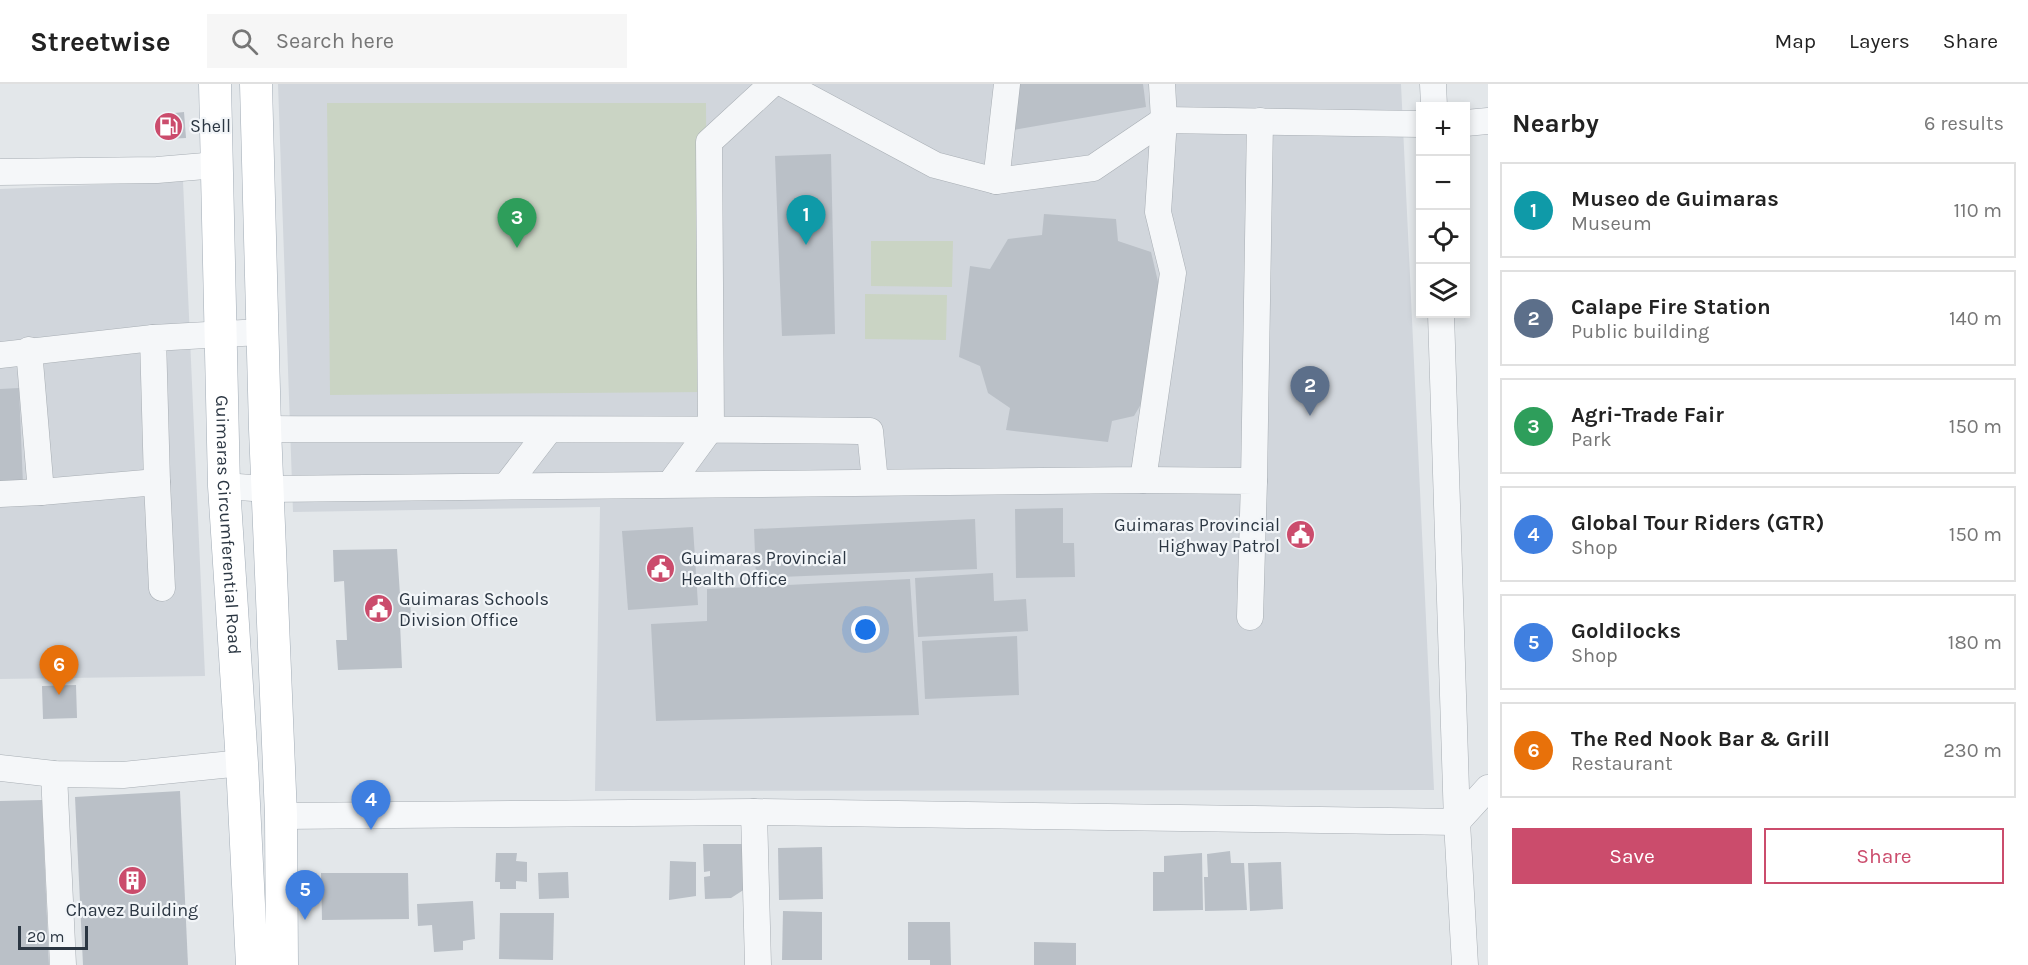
<!DOCTYPE html>
<html lang="en">
<head>
<meta charset="utf-8">
<style>
	body { margin:0; font-family:Karla,sans-serif; background:#f6f6f6; color:#222 }
	.controls { position:absolute; right:18px; top:18px; display:grid; overflow:hidden; border-radius:0px; box-shadow:0 3px 9px #0003 }
	.controls button { width:54px; height:54px; display:grid; place-items:center; padding:0; border:0; border-bottom:2px solid #e0e0e0; background:#fff; color:#222; font:30px sans-serif }
	.scale { position:absolute; left:18px; bottom:15px; width:70px; box-sizing:border-box; padding-left:6px; border:3px solid #2b3642; border-top:0; font-size:16px; line-height:21px; white-space:nowrap; color:#2b3642; -webkit-text-stroke:4px #f2f5f8; paint-order:stroke }
	.you { position:absolute; left:866px; top:546px; width:21px; height:21px; margin:-15px; border:4px solid #fff; border-radius:50%; background:#1a73e8; box-shadow:0 0 0 9px #1a73e833 }
	.badge { display:grid; place-items:center; width:39px; height:39px; border-radius:50%; background:#cb4c6c; color:#fff; font-size:20px; font-weight:700 }
	.pin { position:absolute; translate:-50% -50px; filter:drop-shadow(0 2px 3px #0008) }
	.pin::after { content:''; position:absolute; top:32px; width:21px; height:18px; background:inherit; clip-path:polygon(0 0,100% 0,50% 100%) }
	.list { margin:0; padding:0; list-style:none }
	h2 { display:flex; justify-content:space-between; align-items:center; height:78px; margin:0; padding:0 24px; font-size:26px }
	h2 small { font-size:20px; font-weight:400; color:#767676 }
	.list li { display:grid; grid-template-columns:39px 1fr auto; gap:18px; align-items:center; box-sizing:border-box; height:96px; margin:0 12px 12px; padding:0 12px; border:2px solid #e0e0e0; border-radius:0px }
	.list b { display:block; font-size:22px; white-space:nowrap }
	.list p { margin:0; font-size:20px; white-space:nowrap; color:#767676 }
	.list em { font-size:20px; font-style:normal; color:#767676 }
	.actions { display:flex; gap:12px; padding:18px 24px }
	.actions a { flex:1; padding:14px 0; border:2px solid #cb4c6c; border-radius:0px; text-align:center; font-size:21px; color:#cb4c6c }
	.actions .main { background:#cb4c6c; color:#fff }
	.icon { flex:none; width:33px; height:33px; fill:none; stroke:currentColor; stroke-width:2; stroke-linecap:round; stroke-linejoin:round }
	.map { position:relative; flex:none; width:1488px; height:881px; overflow:hidden }
	header { display:flex; align-items:center; gap:36px; box-sizing:border-box; height:84px; padding:0 30px; background:#fff; border-bottom:2px solid #e0e0e0 }
	header strong { font-size:28px }
	nav { display:flex; gap:33px; margin-inline-start:auto; font-size:21px }
	.search { width:420px; height:54px; background:#f6f6f6; display:flex; align-items:center; gap:15px; box-sizing:border-box; padding:0 21px; border-radius:0px; color:#767676; font-size:22px }
	main { display:flex }
	aside { flex:1; background:#fff }
	.map>svg:first-child { display:block }
	.built { fill:#d1d6dc }
	.green { fill:#cad4c4 }
	.building { fill:#bac0c7 }
	.lines { fill:none; stroke-linecap:round; stroke-linejoin:round }
	.minor-casing { stroke:#a8aeb4; stroke-width:27 }
	.major-casing { stroke:#a2acb6; stroke-width:33 }
	.minor { stroke:#f5f7f9; stroke-width:26 }
	.major { stroke:#fff; stroke-width:32 }
	.labels { text-anchor:middle; dominant-baseline:central; stroke-width:4.5; stroke-linejoin:round; paint-order:stroke }
	.poi-label { font-size:18px; fill:#2b3642; stroke:#f2f5f8; text-anchor:start }
	.street-label { font-size:18px; fill:#2b3642; stroke:#f2f5f8 }
</style>
</head>
<body>
<header>
<strong>Streetwise</strong>
<div class="search"><svg class="icon" aria-label="search" viewBox="0 0 24 24"><circle cx="10" cy="10" r="6"/><path d="M15 15l6 6"/></svg>Search here</div>
<nav><a>Map</a><a>Layers</a><a>Share</a></nav>
</header>
<main>
<div class="map">
<svg width="1488" height="881" viewBox="0 0 1488 881">
	<rect width="100%" height="100%" fill="#e3e7ea"/>
	<g class="built">
		<polygon points="278,0 1401,0 1434,706 595,707 600,423 293,428"/>
		<polygon points="183,97 205,592 0,595 0,105"/>
	</g>
	<g class="green">
		<polygon points="327,19 706,19 708,308 330,311"/>
		<polygon points="871,157 953,157 952,203 871,202"/>
		<polygon points="865,210 947,211 946,256 865,255"/>
	</g>
	<g class="building">
		<polygon points="1019,0 1143,0 1146,23 1013,46"/>
		<polygon points="184,28 186,54 166,55 165,30"/>
		<polygon points="831,70 835,250 782,252 775,72"/>
		<polygon points="1044,130 1116,135 1118,157 1151,168 1159,202 1147,310 1134,332 1112,337 1108,358 1006,346 1010,324 988,309 980,282 959,273 970,182 990,185 1008,155 1042,151"/>
		<polygon points="19,304 23,401 0,402 0,305"/>
		<polygon points="1063,424 1063,459 1074,459 1075,493 1016,494 1015,425"/>
		<polygon points="975,435 977,485 756,494 754,445"/>
		<polygon points="693,443 698,521 628,526 622,447"/>
		<polygon points="397,465 400,511 410,511 411,539 400,539 402,584 338,586 336,556 347,556 344,497 334,498 333,466"/>
		<polygon points="993,489 994,517 1026,515 1028,547 918,553 915,494"/>
		<polygon points="910,495 919,631 656,637 651,540 707,537 707,505"/>
		<polygon points="1017,552 1019,611 925,615 922,557"/>
		<polygon points="76,601 77,634 43,635 42,602"/>
		<polygon points="180,707 188,881 83,881 75,713"/>
		<polygon points="42,716 49,881 0,881 0,717"/>
		<polygon points="703,760 744,760 745,805 731,814 705,815 704,793 710,792 710,787 704,788"/>
		<polygon points="822,763 823,815 779,816 778,764"/>
		<polygon points="1230,767 1231,779 1244,779 1247,826 1205,827 1204,793 1208,793 1207,770"/>
		<polygon points="496,769 517,769 516,777 527,778 527,798 516,797 516,805 500,805 500,798 495,798"/>
		<polygon points="1202,769 1203,826 1153,827 1153,788 1164,788 1164,772"/>
		<polygon points="670,777 696,778 696,812 669,816"/>
		<polygon points="1281,778 1283,825 1250,827 1248,779"/>
		<polygon points="568,788 569,814 539,815 538,789"/>
		<polygon points="321,789 408,789 409,835 322,836"/>
		<polygon points="473,817 475,855 463,857 463,866 434,868 432,841 418,842 417,820"/>
		<polygon points="783,827 822,828 822,876 782,876"/>
		<polygon points="500,829 554,829 553,876 499,875"/>
		<polygon points="908,838 950,838 951,881 930,881 930,876 908,876"/>
		<polygon points="1034,858 1076,859 1076,881 1034,881"/>
	</g>
	<g class="lines">
		<defs>
			<g id="minor">
				<polyline points="784,0 935,81 996,97 1093,84 1164,36 1420,40"/>
				<polyline points="1433,0 1434,22"/>
				<polyline points="1466,39 1488,37"/>
				<polyline points="0,88 157,86 217,81"/>
				<polyline points="996,97 1007,0"/>
				<polyline points="1441,230 1457,738 1465,881"/>
				<polyline points="29,266 41,408"/>
				<polyline points="0,271 153,254"/>
				<path d="M265,345C467,346 668,344 870,347L875,398"/>
				<polyline points="1143,396 1254,397 1250,533"/>
				<polyline points="1254,397 1260,37"/>
				<polyline points="157,398 153,254 262,248"/>
				<polyline points="670,400 711,344 709,58 772,0"/>
				<polyline points="224,402 268,405 1143,396 1173,189 1158,128 1164,36 1162,0"/>
				<polyline points="506,402 549,346"/>
				<polyline points="0,410 41,408 157,398 162,504"/>
				<polyline points="0,684 54,690 123,691 242,679"/>
				<polyline points="54,690 63,881"/>
				<polyline points="754,728 758,881"/>
				<polyline points="281,732 754,728 1457,738 1488,704"/>
			</g>
			<g id="major">
				<path id="s1" d="M215,0L224,402L242,679L252,881"/>
				<polyline points="256,0 265,345 281,732 282,881"/>
			</g>
		</defs>
		<use href="#minor" class="minor-casing"/>
		<use href="#major" class="major-casing"/>
		<use href="#minor" class="minor"/>
		<use href="#major" class="major"/>
	</g>
	<defs>
		<symbol id="fuel-disc" viewBox="-11 -11 22 22"><circle r="9.5" fill="#cb4c6c" stroke="#f2f5f8"/><path d="M-5.5-6h7V0h2V4h1.3V-2.5L3-4.5l.8-.8L6-3V5H2.5V1h-1V6h-7ZM-4.2-4.7v3.2H.2V-4.7Z" fill="#fff"/></symbol>
		<symbol id="civic-disc" viewBox="-11 -11 22 22"><circle r="9.5" fill="#cb4c6c" stroke="#f2f5f8"/><path d="M-.6-6.5H3V-4.5H.6V-3L4-1V1h2V6H-6V1h2V-1L-.6-3ZM-1.2 2.5V6h2.4V2.5Z" fill="#fff"/></symbol>
		<symbol id="building-disc" viewBox="-11 -11 22 22"><circle r="9.5" fill="#cb4c6c" stroke="#f2f5f8"/><path d="M-4-6H4V6H1V3H-1V6H-4ZM-2.5-4.3h1.7v1.8h-1.7ZM.8-4.3h1.7v1.8H.8ZM-2.5-1h1.7V.8h-1.7ZM.8-1h1.7V.8H.8Z" fill="#fff"/></symbol>
	</defs>
	<g fill-rule="evenodd">
		<use href="#fuel-disc" x="152" y="26" width="33" height="33"/>
		<use href="#civic-disc" x="1284" y="434" width="33" height="33"/>
		<use href="#civic-disc" x="644" y="468" width="33" height="33"/>
		<use href="#civic-disc" x="362" y="508" width="33" height="33"/>
		<use href="#building-disc" x="116" y="780" width="33" height="33"/>
	</g>
	<g class="labels">
		<g class="poi-label">
			<text x="190" y="42">Shell</text>
			<text x="1280" y="441" text-anchor="end">Guimaras Provincial<tspan x="1280" dy="21">Highway Patrol</tspan></text>
			<text x="681" y="474">Guimaras Provincial<tspan x="681" dy="21">Health Office</tspan></text>
			<text x="399" y="515">Guimaras Schools<tspan x="399" dy="21">Division Office</tspan></text>
			<text x="132" y="826" text-anchor="middle">Chavez Building</text>
		</g>
		<g class="street-label">
			<text stroke="none"><textPath href="#s1" startOffset="441">Guimaras Circumferential Road</textPath></text>
		</g>
	</g>
</svg>
<div class="controls">
<button>+</button>
<button>−</button>
<button><svg class="icon" aria-label="locate" viewBox="0 0 24 24"><circle cx="12" cy="12" r="6"/><path d="M12 2v4M12 18v4M2 12h4M18 12h4"/></svg></button>
<button><svg class="icon" aria-label="layers" viewBox="0 0 24 24"><path d="M12 4l9 5-9 5-9-5zM3 14l9 5 9-5"/></svg></button>
</div>
<div class="scale">20 m</div>
<div class="you"></div>
<div class="pin badge" style="left:806px;top:161px;background:#0f9aa8">1</div>
<div class="pin badge" style="left:1310px;top:332px;background:#5c6f8a">2</div>
<div class="pin badge" style="left:517px;top:164px;background:#2e9e5b">3</div>
<div class="pin badge" style="left:371px;top:746px;background:#3f7fe0">4</div>
<div class="pin badge" style="left:305px;top:836px;background:#3f7fe0">5</div>
<div class="pin badge" style="left:59px;top:611px;background:#e8710a">6</div>
</div>
<aside>
<h2>Nearby<small>6 results</small></h2>
<ul class="list">
<li><span class="badge" style="background:#0f9aa8">1</span><div><b>Museo de Guimaras</b><p>Museum</p></div><em>110 m</em></li>
<li><span class="badge" style="background:#5c6f8a">2</span><div><b>Calape Fire Station</b><p>Public building</p></div><em>140 m</em></li>
<li><span class="badge" style="background:#2e9e5b">3</span><div><b>Agri-Trade Fair</b><p>Park</p></div><em>150 m</em></li>
<li><span class="badge" style="background:#3f7fe0">4</span><div><b>Global Tour Riders (GTR)</b><p>Shop</p></div><em>150 m</em></li>
<li><span class="badge" style="background:#3f7fe0">5</span><div><b>Goldilocks</b><p>Shop</p></div><em>180 m</em></li>
<li><span class="badge" style="background:#e8710a">6</span><div><b>The Red Nook Bar &amp; Grill</b><p>Restaurant</p></div><em>230 m</em></li>
</ul>
<div class="actions"><a class="main">Save</a><a>Share</a></div>
</aside>
</main>
</body>
</html>
